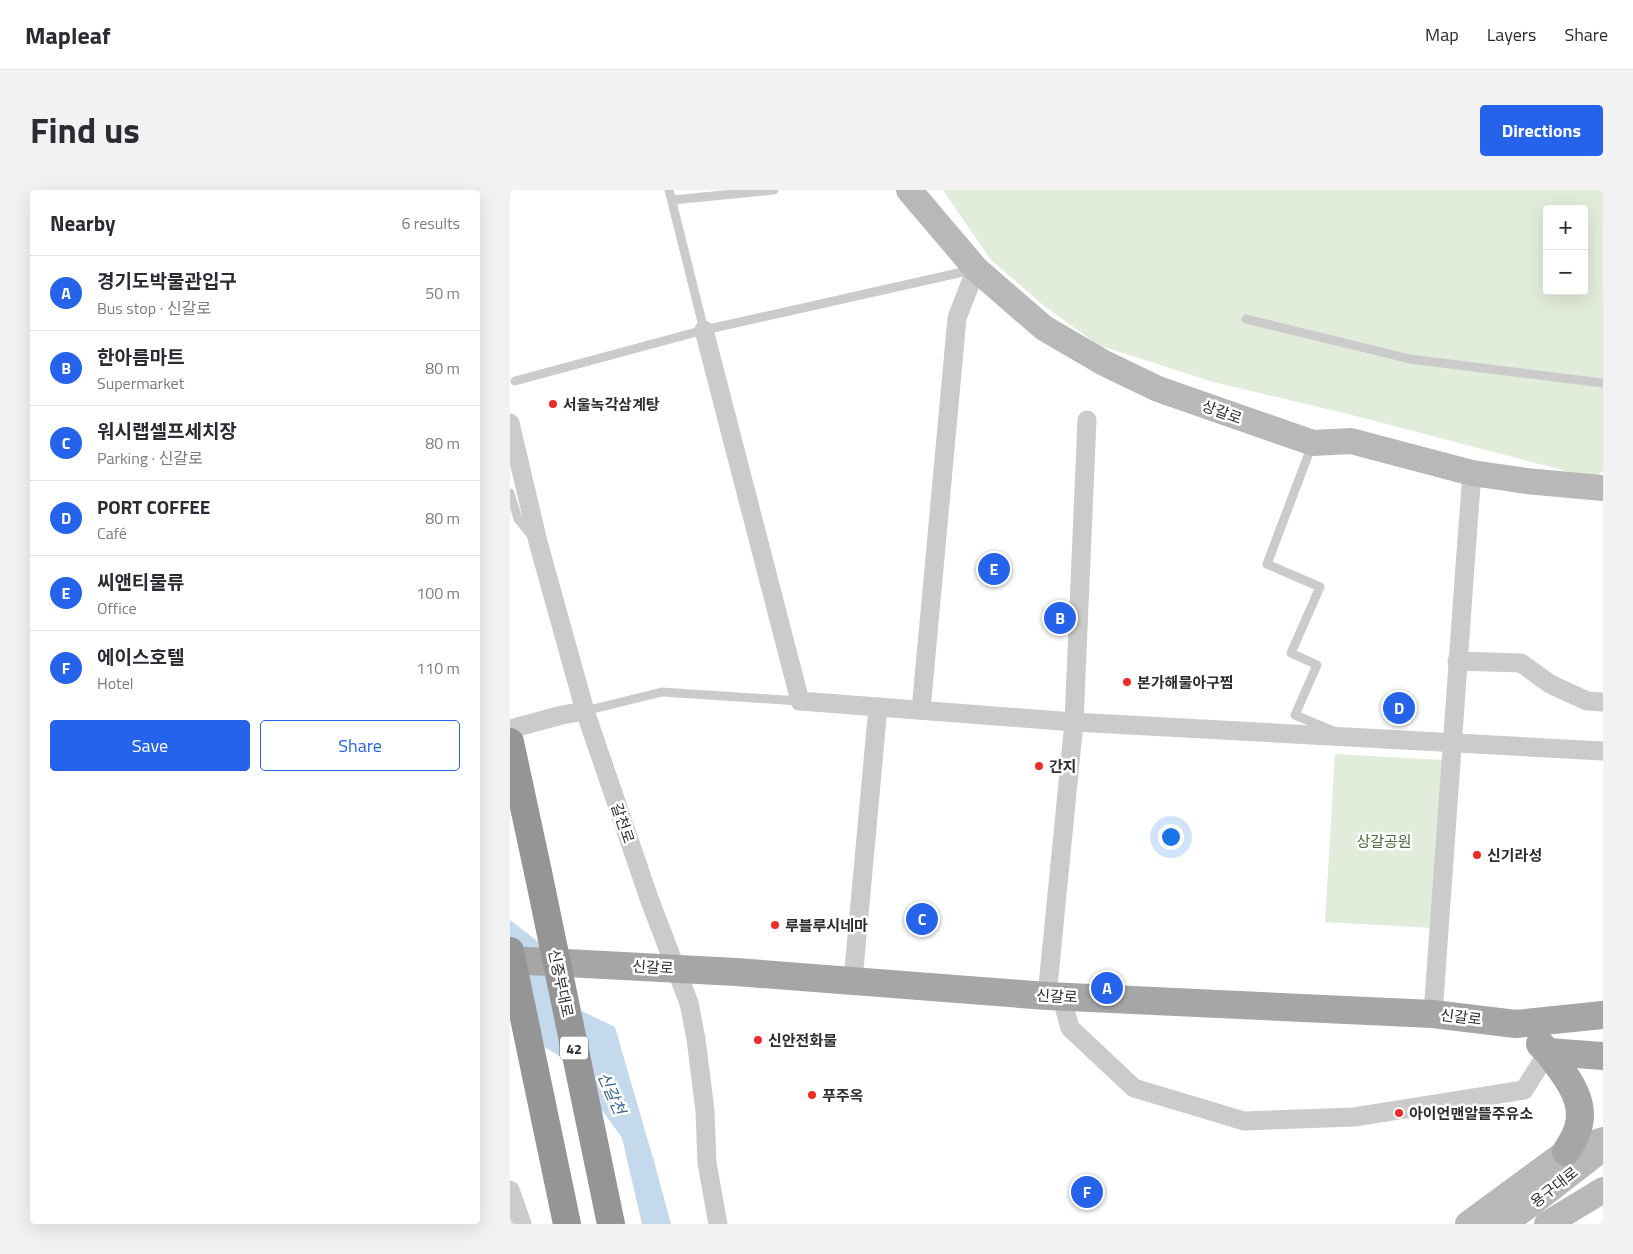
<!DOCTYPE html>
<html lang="en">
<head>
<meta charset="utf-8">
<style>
	body { margin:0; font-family:"Titillium Web","Noto Sans KR",sans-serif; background:#f2f2f3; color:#2b2b33 }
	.controls { position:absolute; right:15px; top:15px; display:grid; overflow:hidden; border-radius:5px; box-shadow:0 5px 20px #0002 }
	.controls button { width:45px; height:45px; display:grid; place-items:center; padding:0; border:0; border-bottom:1px solid #e1e1e2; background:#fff; color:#2b2b33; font:25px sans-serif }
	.you { position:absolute; left:660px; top:646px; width:18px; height:18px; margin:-12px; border:4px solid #fff; border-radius:50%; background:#1a73e8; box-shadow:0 0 0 8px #1a73e833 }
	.badge { display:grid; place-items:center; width:32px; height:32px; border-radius:50%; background:#2563eb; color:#fff; font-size:16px; font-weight:700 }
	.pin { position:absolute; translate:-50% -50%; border:2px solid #fff; box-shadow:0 1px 5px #0006 }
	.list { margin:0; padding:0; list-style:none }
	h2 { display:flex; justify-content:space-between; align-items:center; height:65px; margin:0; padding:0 20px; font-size:21px }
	h2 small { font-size:16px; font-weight:400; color:#7c7c81 }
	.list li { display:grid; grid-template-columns:32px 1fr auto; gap:15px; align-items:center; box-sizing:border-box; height:75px; padding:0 20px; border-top:1px solid #e1e1e2 }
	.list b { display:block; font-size:19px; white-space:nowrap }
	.list p { margin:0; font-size:16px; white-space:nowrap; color:#7c7c81 }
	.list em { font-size:16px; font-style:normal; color:#7c7c81 }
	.actions { display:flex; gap:10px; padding:15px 20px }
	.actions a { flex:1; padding:11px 0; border:1px solid #2563eb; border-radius:5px; text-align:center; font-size:18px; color:#2563eb }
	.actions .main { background:#2563eb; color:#fff }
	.map { position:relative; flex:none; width:1093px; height:1034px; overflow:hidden; border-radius:5px }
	header { display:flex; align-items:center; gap:30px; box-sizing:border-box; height:70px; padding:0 25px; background:#fff; border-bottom:1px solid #e1e1e2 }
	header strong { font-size:24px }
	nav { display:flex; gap:28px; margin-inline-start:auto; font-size:18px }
	.intro { display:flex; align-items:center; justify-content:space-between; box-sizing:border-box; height:120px; padding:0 30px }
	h1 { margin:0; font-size:35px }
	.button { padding:12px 22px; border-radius:5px; background:#2563eb; color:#fff; font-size:18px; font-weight:700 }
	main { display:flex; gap:30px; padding:0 30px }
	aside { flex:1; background:#fff; border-radius:5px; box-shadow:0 5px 20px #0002 }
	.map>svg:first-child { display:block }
	.green { fill:#e2ecda; fill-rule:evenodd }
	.water { fill:#c5d9ed }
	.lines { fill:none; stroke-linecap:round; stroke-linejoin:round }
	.lane { stroke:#cbcbcb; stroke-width:9 }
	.street { stroke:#cbcbcb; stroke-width:19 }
	.secondary { stroke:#b8b8b8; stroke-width:26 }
	.primary { stroke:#a6a6a6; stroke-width:28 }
	.highway { stroke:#959595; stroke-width:28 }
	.highway-bridge { stroke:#959595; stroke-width:28 }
	.poi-dot { fill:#ef2b25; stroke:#fff; stroke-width:2 }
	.labels { text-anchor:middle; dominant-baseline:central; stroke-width:5; stroke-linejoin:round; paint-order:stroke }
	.shield { fill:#fff; stroke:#6d6d6d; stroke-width:1 }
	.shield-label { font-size:14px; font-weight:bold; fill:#2e2e2e }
	.poi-label { font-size:15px; font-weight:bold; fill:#2e2e2e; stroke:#fff; text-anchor:start }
	.street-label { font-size:15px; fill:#2e2e2e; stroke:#fff }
	.park-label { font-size:15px; fill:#4b6c38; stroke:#fff }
	.water-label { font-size:16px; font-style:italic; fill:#376694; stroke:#fff }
</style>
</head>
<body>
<header>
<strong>Mapleaf</strong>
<nav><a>Map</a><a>Layers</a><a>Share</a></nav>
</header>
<div class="intro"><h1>Find us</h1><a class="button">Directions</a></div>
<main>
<aside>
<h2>Nearby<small>6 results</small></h2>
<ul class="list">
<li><span class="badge">A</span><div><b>경기도박물관입구</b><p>Bus stop · 신갈로</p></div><em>50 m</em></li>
<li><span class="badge">B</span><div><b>한아름마트</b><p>Supermarket</p></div><em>80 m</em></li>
<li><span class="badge">C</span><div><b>워시랩셀프세치장</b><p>Parking · 신갈로</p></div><em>80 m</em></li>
<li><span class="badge">D</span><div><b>PORT COFFEE</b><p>Café</p></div><em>80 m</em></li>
<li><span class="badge">E</span><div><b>씨앤티물류</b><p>Office</p></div><em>100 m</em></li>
<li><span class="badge">F</span><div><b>에이스호텔</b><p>Hotel</p></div><em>110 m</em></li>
</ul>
<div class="actions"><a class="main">Save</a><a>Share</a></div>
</aside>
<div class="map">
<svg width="1093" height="1034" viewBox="0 0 1093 1034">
	<rect width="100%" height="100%" fill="#fff"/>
	<g class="green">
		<path d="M433,0H1093V281L1083,288L838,224L703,192L588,155L533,115L480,69ZM1037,19H1074V101H1037Z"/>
		<polygon points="825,564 933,570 923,738 815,732"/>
	</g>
	<polygon class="water" points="0,730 35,757 49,810 105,837 145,975 161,1034 132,1034 112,948 56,870 5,839 0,825"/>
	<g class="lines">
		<g class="lane">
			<polyline points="159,0 194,140"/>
			<polyline points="162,10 264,0"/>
			<polyline points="736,129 900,169 1093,193"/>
			<polyline points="5,191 194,140 462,80"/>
			<polyline points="802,255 757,374 810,397 781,463 807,475 785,525 821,540"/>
			<polyline points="0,303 8,329 21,345"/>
			<polyline points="75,521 152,502 290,511"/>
		</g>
		<g class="street">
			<polyline points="194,140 290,511 564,532 537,806"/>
			<polyline points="577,230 564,532 1093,561"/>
			<polyline points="0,233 28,352 75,521 140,711 179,813 186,849 195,921 197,973 208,1034"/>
			<polyline points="947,471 1011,473 1040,494 1077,511 1093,512"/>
			<polyline points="411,520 447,128 466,79"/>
			<polyline points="0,539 52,525 75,521"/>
			<polyline points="343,790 368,517"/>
			<polyline points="551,806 560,838 624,898 734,931 844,927 1014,900 1038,862"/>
			<path d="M923,824C937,643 948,463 962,283"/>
			<polyline points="0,1000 12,1034"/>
		</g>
		<g class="secondary">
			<polyline points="399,0 466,79 534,138 594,173 648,199 803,253 841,251 962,283 1016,291 1093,298"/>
			<polyline points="958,1034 1056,962 1093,950"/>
			<polyline points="993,1034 1021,1014 1093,958"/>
			<polyline points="1037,1034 1093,1000"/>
		</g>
		<g class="primary">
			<polyline points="0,770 226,782 537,806 923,824 1006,834 1093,825"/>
			<polyline points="1030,854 1038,862 1093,866"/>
			<path d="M1038,862C1054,884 1077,909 1068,938C1066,946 1060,955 1056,962"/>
		</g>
		<polyline class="highway" points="0,552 28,682"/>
		<g class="highway-bridge">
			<polyline points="28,682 101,1034"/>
			<polyline points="0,761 57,1034"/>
		</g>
	</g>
	<g class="poi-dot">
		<circle cx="43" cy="214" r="5"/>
		<circle cx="617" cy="492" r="5"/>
		<circle cx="529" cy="576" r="5"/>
		<circle cx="967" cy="665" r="5"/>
		<circle cx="265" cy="735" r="5"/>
		<circle cx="248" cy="850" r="5"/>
		<circle cx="302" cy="905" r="5"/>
		<circle cx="889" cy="923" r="5"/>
	</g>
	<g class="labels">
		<rect class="shield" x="50" y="846.5" width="28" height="23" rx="4"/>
		<g class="shield-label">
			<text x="64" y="858">42</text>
		</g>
		<g class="poi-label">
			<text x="53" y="214">서울녹각삼계탕</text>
			<text x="627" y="492">본가해물아구찜</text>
			<text x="539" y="576">간지</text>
			<text x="977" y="665">신기라성</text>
			<text x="275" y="735">루블루시네마</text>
			<text x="258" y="850">신안전화물</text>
			<text x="312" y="905">푸주옥</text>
			<text x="899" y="923">아이언맨알뜰주유소</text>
		</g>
		<g class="street-label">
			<text transform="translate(712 222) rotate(20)">상갈로</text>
			<text transform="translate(113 633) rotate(71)">갈천로</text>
			<text transform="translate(143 777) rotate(3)">신갈로</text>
			<text transform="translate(51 793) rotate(78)">신중부대로</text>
			<text transform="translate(547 806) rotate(3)">신갈로</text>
			<text transform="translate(951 827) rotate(7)">신갈로</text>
			<text transform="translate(1044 997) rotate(-38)">용구대로</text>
		</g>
		<g class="park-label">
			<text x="874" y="651">상갈공원</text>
		</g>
		<g class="water-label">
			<text transform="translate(102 903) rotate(66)">신갈천</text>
		</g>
	</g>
</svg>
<div class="controls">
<button>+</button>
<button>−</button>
</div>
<div class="you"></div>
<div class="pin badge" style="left:597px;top:798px">A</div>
<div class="pin badge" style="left:550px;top:428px">B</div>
<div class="pin badge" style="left:412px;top:729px">C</div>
<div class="pin badge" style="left:889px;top:518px">D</div>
<div class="pin badge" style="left:484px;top:379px">E</div>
<div class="pin badge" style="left:577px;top:1002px">F</div>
</div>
</main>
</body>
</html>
